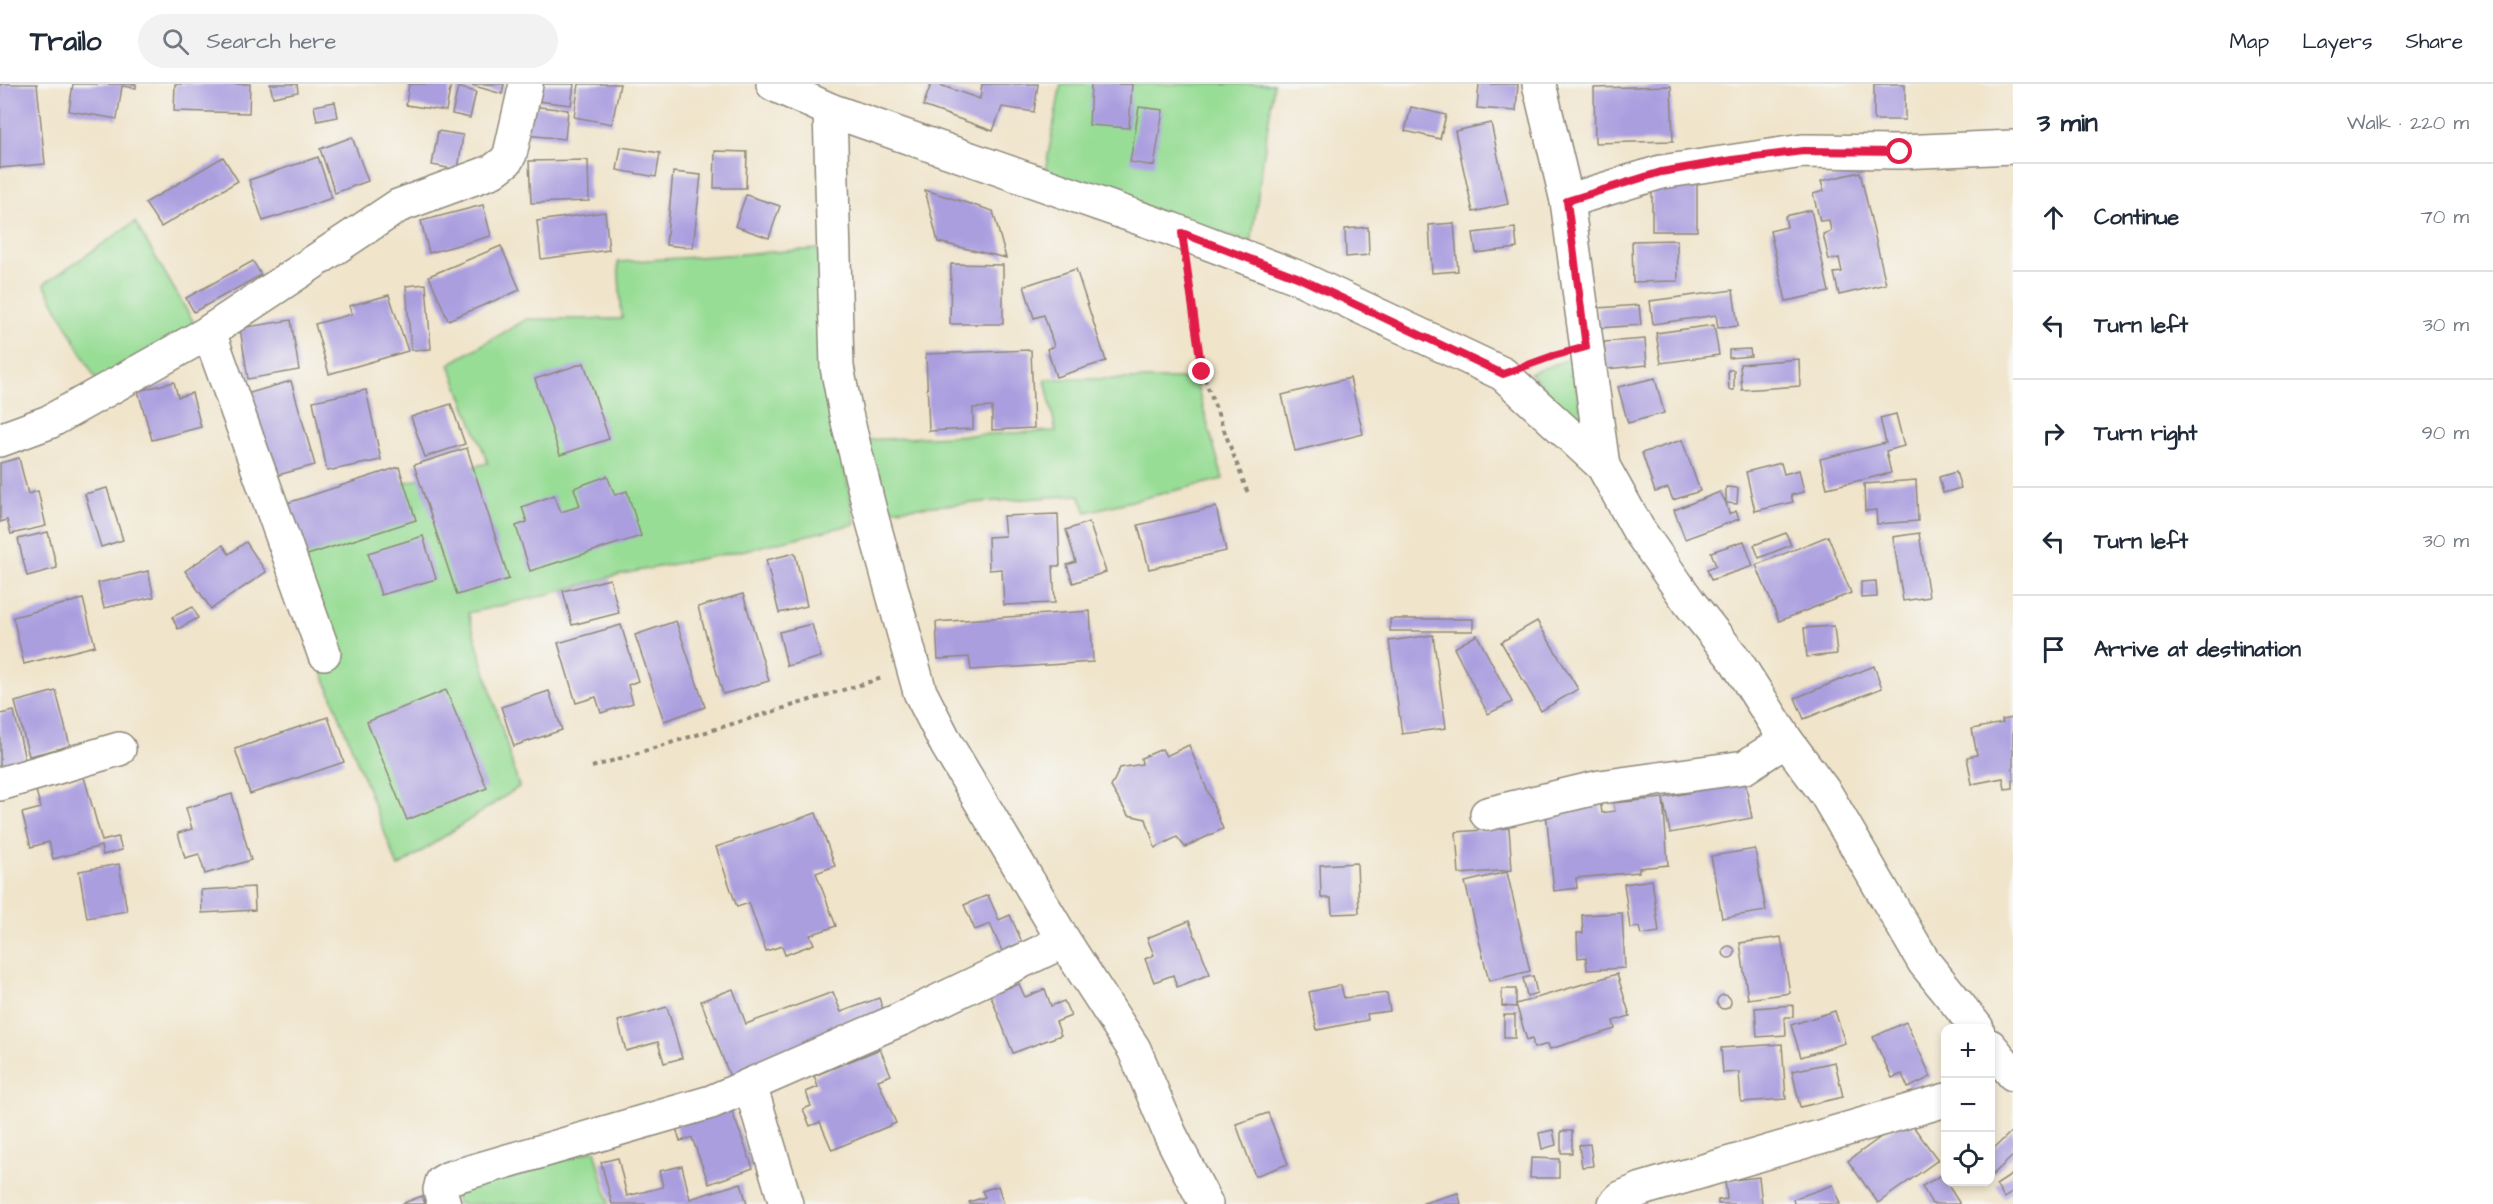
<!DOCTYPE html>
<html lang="en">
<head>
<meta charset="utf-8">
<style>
	body { margin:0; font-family:"Architects Daughter",sans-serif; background:#f2f2f3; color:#1f2937 }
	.controls { position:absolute; right:18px; bottom:18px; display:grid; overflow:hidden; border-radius:12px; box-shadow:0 3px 9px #0003 }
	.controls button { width:54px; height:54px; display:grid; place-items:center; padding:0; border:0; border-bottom:2px solid #e0e1e3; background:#fff; color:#1f2937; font:30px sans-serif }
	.stop { position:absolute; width:18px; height:18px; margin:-14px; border:4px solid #e11d48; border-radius:50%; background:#fff }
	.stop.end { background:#e11d48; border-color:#fff; box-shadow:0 2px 6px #0008 }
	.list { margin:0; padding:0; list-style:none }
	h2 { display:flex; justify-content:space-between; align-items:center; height:78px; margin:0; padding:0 24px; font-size:26px }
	h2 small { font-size:20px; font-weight:400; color:#747a83 }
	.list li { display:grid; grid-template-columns:39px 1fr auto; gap:18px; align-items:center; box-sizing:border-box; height:108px; padding:0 24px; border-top:2px solid #e0e1e3 }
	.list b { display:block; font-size:22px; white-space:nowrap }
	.list em { font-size:20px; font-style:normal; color:#747a83 }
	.icon { flex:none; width:33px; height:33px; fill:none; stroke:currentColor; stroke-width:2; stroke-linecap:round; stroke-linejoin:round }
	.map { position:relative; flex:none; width:2013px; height:1120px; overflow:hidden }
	header { display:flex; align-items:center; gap:36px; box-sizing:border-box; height:84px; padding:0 30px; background:#fff; border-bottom:2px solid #e0e1e3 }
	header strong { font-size:28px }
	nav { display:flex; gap:33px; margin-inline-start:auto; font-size:21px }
	.search { width:420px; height:54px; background:#f2f2f3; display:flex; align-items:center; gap:15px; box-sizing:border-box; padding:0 21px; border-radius:33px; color:#747a83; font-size:22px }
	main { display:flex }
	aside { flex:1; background:#fff }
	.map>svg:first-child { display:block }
	.grass { fill:#98dd95; stroke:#628460; stroke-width:1.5 }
	.building { fill:#aa9edf }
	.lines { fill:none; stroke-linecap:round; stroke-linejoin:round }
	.minor-casing { stroke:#8e887a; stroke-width:36 }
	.path { stroke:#8e887a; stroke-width:4; stroke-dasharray:4.5 4.5; stroke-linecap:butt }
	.minor { stroke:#fff; stroke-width:33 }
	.route { stroke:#e11d48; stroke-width:8 }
</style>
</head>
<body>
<header>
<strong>Trailo</strong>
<div class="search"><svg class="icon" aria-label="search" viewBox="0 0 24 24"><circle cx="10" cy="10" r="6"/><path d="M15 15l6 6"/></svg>Search here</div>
<nav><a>Map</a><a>Layers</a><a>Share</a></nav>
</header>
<main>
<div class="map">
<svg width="2013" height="1120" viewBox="0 0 2013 1120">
	<rect width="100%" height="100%" fill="#f6f6f2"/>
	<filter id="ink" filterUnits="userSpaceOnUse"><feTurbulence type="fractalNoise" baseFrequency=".0167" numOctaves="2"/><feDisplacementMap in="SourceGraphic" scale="12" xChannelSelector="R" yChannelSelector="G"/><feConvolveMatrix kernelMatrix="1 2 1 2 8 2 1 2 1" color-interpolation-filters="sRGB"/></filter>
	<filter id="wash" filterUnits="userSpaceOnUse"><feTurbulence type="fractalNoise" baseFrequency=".008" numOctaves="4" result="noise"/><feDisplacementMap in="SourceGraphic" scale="24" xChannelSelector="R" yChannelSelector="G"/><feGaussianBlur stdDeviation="1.35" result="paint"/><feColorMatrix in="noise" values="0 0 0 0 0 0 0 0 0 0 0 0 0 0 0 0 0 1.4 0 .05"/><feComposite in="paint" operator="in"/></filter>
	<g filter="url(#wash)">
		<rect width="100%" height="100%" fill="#f0e4ca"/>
		<g class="grass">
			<polygon points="1061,0 1274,0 1251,159 1045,88"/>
			<polygon points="135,138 197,244 100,303 44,200"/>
			<polygon points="818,165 823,261 855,440 741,467 617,491 542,512 468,529 519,703 398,783 320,582 271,430 488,379 449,280 527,235 622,235 618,178"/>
			<polygon points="1572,274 1584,345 1530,289"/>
			<polygon points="1045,295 1195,295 1223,395 1086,428 1079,411 882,426 865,356 1056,347"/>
			<polygon points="595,1066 609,1120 458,1120 453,1106"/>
		</g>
		<g id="blocks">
			<g class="building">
				<polygon points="0,0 37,0 45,80 0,84"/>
				<polygon points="73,0 136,0 136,4 122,2 117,35 69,27"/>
				<polygon points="175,0 250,0 249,29 174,27"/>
				<polygon points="270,0 297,0 298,8 273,13"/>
				<polygon points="409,0 451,0 446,27 406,21"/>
				<polygon points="468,0 504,0 502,10"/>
				<polygon points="539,0 574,0 571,21 537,17"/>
				<polygon points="579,0 620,0 612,40 574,33"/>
				<polygon points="931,0 937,0 980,15 982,0 1038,0 1034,28 1002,23 993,47 923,22"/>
				<polygon points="1091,0 1132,0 1129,44 1089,41"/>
				<polygon points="1479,0 1518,0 1516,27 1477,24"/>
				<rect x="1874" y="0" width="31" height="36"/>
				<polygon points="1671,2 1673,57 1595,59 1594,4"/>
				<polygon points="458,3 476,8 470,34 452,30"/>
				<polygon points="335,18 338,33 317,37 314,22"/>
				<polygon points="529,22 568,26 565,55 526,51"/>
				<polygon points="1139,23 1163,26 1154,82 1130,78"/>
				<polygon points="1411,23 1446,31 1440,55 1405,47"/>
				<polygon points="1491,39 1508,120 1473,128 1455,47"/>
				<polygon points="438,47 463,51 458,86 432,81"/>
				<polygon points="352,53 368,97 335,109 320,65"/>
				<polygon points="621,63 660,69 656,93 617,86"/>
				<polygon points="715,67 747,68 746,104 714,104"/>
				<polygon points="223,73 238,97 161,143 145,119"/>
				<polygon points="318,73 332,114 263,137 249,96"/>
				<polygon points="588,76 589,117 531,119 529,77"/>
				<polygon points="673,88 701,91 693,164 666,161"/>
				<polygon points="1860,88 1886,200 1839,211 1834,189 1842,188 1839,174 1829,176 1823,150 1831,147 1829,136 1820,137 1813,110 1824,107 1821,97"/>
				<rect x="1652" y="99" width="45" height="48"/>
				<polygon points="925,106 993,127 1006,174 938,158"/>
				<polygon points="746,111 780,122 769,154 735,142"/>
				<polygon points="483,121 491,152 429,169 421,137"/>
				<polygon points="1811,126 1829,208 1786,217 1770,147 1787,143 1785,132"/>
				<polygon points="605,128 609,166 541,175 537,137"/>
				<polygon points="1454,139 1458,187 1432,189 1429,141"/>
				<polygon points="1368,143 1369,171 1346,173 1345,145"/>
				<polygon points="1515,144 1517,164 1476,169 1473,149"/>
				<polygon points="1677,156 1678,197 1633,198 1632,157"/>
				<polygon points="501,162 520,206 448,236 429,192"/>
				<polygon points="253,177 261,191 194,228 186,214"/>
				<polygon points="951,180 1003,181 1003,240 950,240"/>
				<polygon points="1076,185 1106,277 1056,293 1047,265 1054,262 1044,231 1034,234 1024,202"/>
				<polygon points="426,200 431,265 411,266 406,202"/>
				<polygon points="1733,206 1738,242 1718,244 1716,231 1653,240 1650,217"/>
				<polygon points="389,211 408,267 329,290 315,240 352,230 349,222"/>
				<polygon points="1639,221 1641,241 1599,244 1598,224"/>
				<polygon points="291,236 299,286 248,295 240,244"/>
				<polygon points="1714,241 1719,271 1661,279 1656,249"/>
				<polygon points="1645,255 1647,281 1606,285 1604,258"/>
				<polygon points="1750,265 1751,272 1729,274 1729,266"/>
				<polygon points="1031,266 1034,344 992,346 992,323 973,324 973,345 929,347 926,270"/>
				<polygon points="1799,275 1800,302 1742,306 1740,280"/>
				<polygon points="584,279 609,355 560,371 535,295"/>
				<polygon points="1728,286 1734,286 1734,306 1729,306"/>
				<polygon points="1350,294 1363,350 1295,367 1282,311"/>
				<polygon points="1655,294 1664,329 1628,339 1618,303"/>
				<polygon points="291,297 315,381 267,394 243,311"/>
				<polygon points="174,298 178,313 192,309 201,343 152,356 138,307"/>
				<polygon points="366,306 381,376 327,387 313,317"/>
				<polygon points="451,320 465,360 425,373 411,333"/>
				<polygon points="1896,330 1904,362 1886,367 1891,389 1827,404 1820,375 1886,359 1880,334"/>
				<polygon points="1682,356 1700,407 1673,416 1668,404 1655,408 1642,369"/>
				<polygon points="467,364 509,495 457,511 414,381"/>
				<polygon points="19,374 28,410 38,407 46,442 11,450 7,436 0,438 0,379"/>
				<polygon points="1781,379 1784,390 1799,386 1804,408 1791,411 1793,418 1755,427 1746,388"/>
				<polygon points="399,383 416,436 295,475 278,422"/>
				<polygon points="1956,388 1961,404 1943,409 1939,393"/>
				<polygon points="607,392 615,411 627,407 641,452 530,487 516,442 527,438 522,423 554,411 561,428 580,422 574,404"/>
				<polygon points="1916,396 1918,437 1877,440 1876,426 1865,427 1864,400"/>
				<polygon points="1726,403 1738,404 1737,420 1726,419 1729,430 1736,427 1739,435 1685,455 1674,426 1720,408 1726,419"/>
				<polygon points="107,404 123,456 101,463 85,410"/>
				<polygon points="1216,423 1226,467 1149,485 1138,441"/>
				<polygon points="1058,430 1060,482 1053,482 1055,519 1004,521 1002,485 989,486 988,453 1005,452 1003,432"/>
				<polygon points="1089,438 1106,488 1073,499 1067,481 1076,478 1066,446"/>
				<polygon points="48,448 57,484 27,492 18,455"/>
				<polygon points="1786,449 1791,461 1759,474 1754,461"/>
				<polygon points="1919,449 1929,513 1903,517 1893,453"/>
				<polygon points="423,452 436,495 381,511 368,469"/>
				<polygon points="1828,452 1851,509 1779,537 1756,481"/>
				<polygon points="1744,457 1753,482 1711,496 1707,485 1716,482 1711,468"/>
				<polygon points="246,458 266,488 211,525 185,487 223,461 229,470"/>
				<polygon points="795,469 807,522 779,529 766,476"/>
				<polygon points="148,487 154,513 104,524 98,499"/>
				<polygon points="610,495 619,529 572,541 563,507"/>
				<polygon points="1876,497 1877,513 1861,514 1861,498"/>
				<polygon points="743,510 769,597 723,610 698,523"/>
				<polygon points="83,515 95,562 24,580 13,533"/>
				<polygon points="193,523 198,534 178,545 172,533"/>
				<polygon points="1090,527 1093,578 971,586 969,573 938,575 936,538"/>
				<rect x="1390" y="535" width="83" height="12"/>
				<polygon points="676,537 705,623 664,637 635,551"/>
				<polygon points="1537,537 1578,605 1541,627 1501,558"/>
				<polygon points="812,540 821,573 787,582 779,548"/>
				<polygon points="621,541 638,597 628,601 633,619 601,629 596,613 576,619 558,559"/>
				<polygon points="1834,542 1837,570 1807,573 1804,544"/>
				<polygon points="1433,551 1446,644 1402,650 1389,557"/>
				<polygon points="1477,551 1512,618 1488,630 1454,564"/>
				<polygon points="1874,582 1882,604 1804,635 1795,614"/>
				<polygon points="446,606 487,704 407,736 367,638"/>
				<polygon points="56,607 70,662 29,672 15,618"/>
				<polygon points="549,607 562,646 514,662 501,623"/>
				<polygon points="14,627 26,680 0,686 0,630"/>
				<polygon points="328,633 344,678 250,710 235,665"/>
				<polygon points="2013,634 2013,704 2005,705 2003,694 1972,700 1967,673 1977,671 1972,645 2003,639 2002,636"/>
				<polygon points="1189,661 1223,745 1185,763 1177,753 1155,764 1146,735 1128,731 1111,703 1120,684 1142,680 1141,674 1162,665 1166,672"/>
				<polygon points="84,693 102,757 118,753 122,766 103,771 101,762 53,775 49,758 31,763 22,729 41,724 36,707"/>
				<polygon points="1745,697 1752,734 1670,749 1663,714 1668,781 1639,784 1639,788 1576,794 1577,804 1554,807 1546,728 1600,715 1602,729 1615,727 1613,719 1663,714"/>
				<polygon points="232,710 251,776 205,790 199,770 185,774 178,749 192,745 186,724"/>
				<polygon points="816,729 835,782 816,789 836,842 810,851 814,860 785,871 782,862 766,867 749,819 737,823 716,763"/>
				<polygon points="1509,744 1512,786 1459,790 1456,748"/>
				<polygon points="1755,765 1766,827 1722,834 1711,772"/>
				<polygon points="1357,779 1359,829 1332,830 1331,814 1321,814 1320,781"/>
				<polygon points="119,780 127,827 87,834 79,787"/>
				<polygon points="1507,788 1530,887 1489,897 1465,798"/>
				<polygon points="1652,796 1659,848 1641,851 1639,843 1630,844 1624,800"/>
				<polygon points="254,803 255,826 202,829 201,806"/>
				<polygon points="988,811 999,836 1010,831 1022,858 1002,867 990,840 975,846 964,821"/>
				<polygon points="1622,829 1625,884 1587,886 1586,873 1578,874 1577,849 1583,849 1582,831"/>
				<polygon points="1189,837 1210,890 1177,903 1173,891 1154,898 1145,875 1154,871 1147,854"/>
				<polygon points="1781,853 1790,909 1748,915 1740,859"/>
				<circle cx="1729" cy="868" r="6"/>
				<polygon points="1617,890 1630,932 1613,937 1615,945 1550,965 1548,960 1534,964 1532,954 1527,956 1516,920"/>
				<polygon points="1533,892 1537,909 1527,912 1523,894"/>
				<polygon points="1019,900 1025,913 1045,905 1051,922 1064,917 1071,932 1056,938 1061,951 1013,969 990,910"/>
				<polygon points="1341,901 1344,914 1387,909 1390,927 1367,930 1368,936 1317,946 1309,908"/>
				<polygon points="733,905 746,940 833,908 841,928 879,914 886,934 730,993 701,917"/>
				<polygon points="1502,905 1516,905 1516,923 1502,922"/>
				<circle cx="1724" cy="918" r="7"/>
				<polygon points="1793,921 1793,933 1785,933 1786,951 1757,953 1755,924"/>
				<polygon points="667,923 682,974 664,979 658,958 626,967 618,937"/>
				<polygon points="1835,927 1845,959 1801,973 1791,941"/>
				<rect x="1504" y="931" width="11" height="23"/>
				<polygon points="1906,938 1931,993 1908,1004 1902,990 1892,994 1873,953"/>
				<polygon points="1782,960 1786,1015 1741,1018 1739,988 1723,989 1721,964"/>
				<polygon points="880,965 891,991 878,996 896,1039 832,1066 820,1038 810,1042 803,1025 811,1022 806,1008 818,1003 814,992"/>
				<polygon points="1835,978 1843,1013 1800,1023 1792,987"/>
				<polygon points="730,1022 753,1084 709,1100 692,1054 680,1057 675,1041"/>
				<polygon points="1268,1029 1288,1080 1255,1092 1236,1040"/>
				<polygon points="1907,1034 1938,1076 1878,1119 1848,1077"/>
				<polygon points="1553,1046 1556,1061 1542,1065 1539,1049"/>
				<polygon points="2013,1046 2013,1072 1990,1093 1990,1068"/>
				<rect x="1561" y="1047" width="11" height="22"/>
				<polygon points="1590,1060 1593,1082 1582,1083 1579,1061"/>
				<polygon points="618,1074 627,1112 663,1103 659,1087 682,1082 690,1115 741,1099 747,1120 612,1120 601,1078"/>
				<polygon points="1531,1074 1559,1075 1559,1094 1530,1094"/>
				<polygon points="2013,1090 2013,1108 2004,1114 1996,1101"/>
				<polygon points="1942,1091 1946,1098 1960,1120 1932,1120 1922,1102"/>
				<polygon points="1759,1093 1762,1120 1718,1120 1718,1116 1727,1115 1725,1097"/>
				<polygon points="1833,1101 1840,1120 1794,1120 1793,1115"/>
				<polygon points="998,1102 1004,1120 970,1120 969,1118 985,1113 982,1107"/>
				<polygon points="1458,1109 1461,1120 1423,1120 1423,1119"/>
				<polygon points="422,1112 425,1120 401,1120"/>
			</g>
		</g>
	</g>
	<g filter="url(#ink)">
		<use href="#blocks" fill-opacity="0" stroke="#8e887a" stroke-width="1.5"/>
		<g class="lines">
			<defs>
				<g id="minor">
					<polyline points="773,0 830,26 1171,145 1297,193 1503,290 1603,382 1638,445 1689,518 1736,577 1786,656 1826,710 1924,878 1977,944"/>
					<polyline points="1539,0 1567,117 1603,382"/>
					<polyline points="830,26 837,283 846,330 870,427 920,608 947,661 1064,857 1134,965 1170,1050 1206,1120"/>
					<polyline points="1567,117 1661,88 1803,67 1900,68 2013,63"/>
					<polyline points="209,248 324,569"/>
					<polyline points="0,356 49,338 204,251 398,122 493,87 506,77 510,70 526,0"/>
					<polyline points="0,700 119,665"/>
					<polyline points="1487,730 1600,703 1745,683 1786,656"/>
					<polyline points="1990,962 2013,990"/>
					<polyline points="750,1001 786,1120"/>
					<polyline points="444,1120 440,1106 442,1098 449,1094 711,1018 901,935 1064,857"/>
					<polyline points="1615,1120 1621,1114 1642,1105 1946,1016"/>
				</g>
			</defs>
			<use href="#minor" class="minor-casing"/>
			<g class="path">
				<polyline points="1187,188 1202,288 1249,412"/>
				<polyline points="1538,278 1553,272"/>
				<polyline points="592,683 882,594"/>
			</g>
			<use href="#minor" class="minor"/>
		</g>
	</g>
	<g class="lines" filter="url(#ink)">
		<polyline class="route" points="1202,288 1182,149 1297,193 1503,290 1553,272 1586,263 1567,117 1661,88 1732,76 1803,67 1900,68"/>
	</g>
</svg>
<div class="controls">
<button>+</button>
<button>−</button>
<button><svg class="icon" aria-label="locate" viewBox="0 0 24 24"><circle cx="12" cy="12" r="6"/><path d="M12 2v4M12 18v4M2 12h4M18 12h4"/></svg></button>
</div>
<div class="stop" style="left:1900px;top:68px"></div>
<div class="stop end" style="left:1202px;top:288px"></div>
</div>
<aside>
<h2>3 min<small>Walk · 220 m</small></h2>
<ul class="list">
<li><svg class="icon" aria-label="ahead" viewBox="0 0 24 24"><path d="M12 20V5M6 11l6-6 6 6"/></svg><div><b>Continue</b></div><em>70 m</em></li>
<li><svg class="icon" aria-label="left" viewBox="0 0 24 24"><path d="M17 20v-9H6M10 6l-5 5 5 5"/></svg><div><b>Turn left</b></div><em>30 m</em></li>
<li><svg class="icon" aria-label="right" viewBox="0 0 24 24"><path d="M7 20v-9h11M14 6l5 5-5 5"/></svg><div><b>Turn right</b></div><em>90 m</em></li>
<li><svg class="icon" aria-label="left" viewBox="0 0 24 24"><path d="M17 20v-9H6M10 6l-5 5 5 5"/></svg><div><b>Turn left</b></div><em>30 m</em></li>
<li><svg class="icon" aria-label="arrive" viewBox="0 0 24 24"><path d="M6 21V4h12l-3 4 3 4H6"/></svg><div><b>Arrive at destination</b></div></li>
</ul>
</aside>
</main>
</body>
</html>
